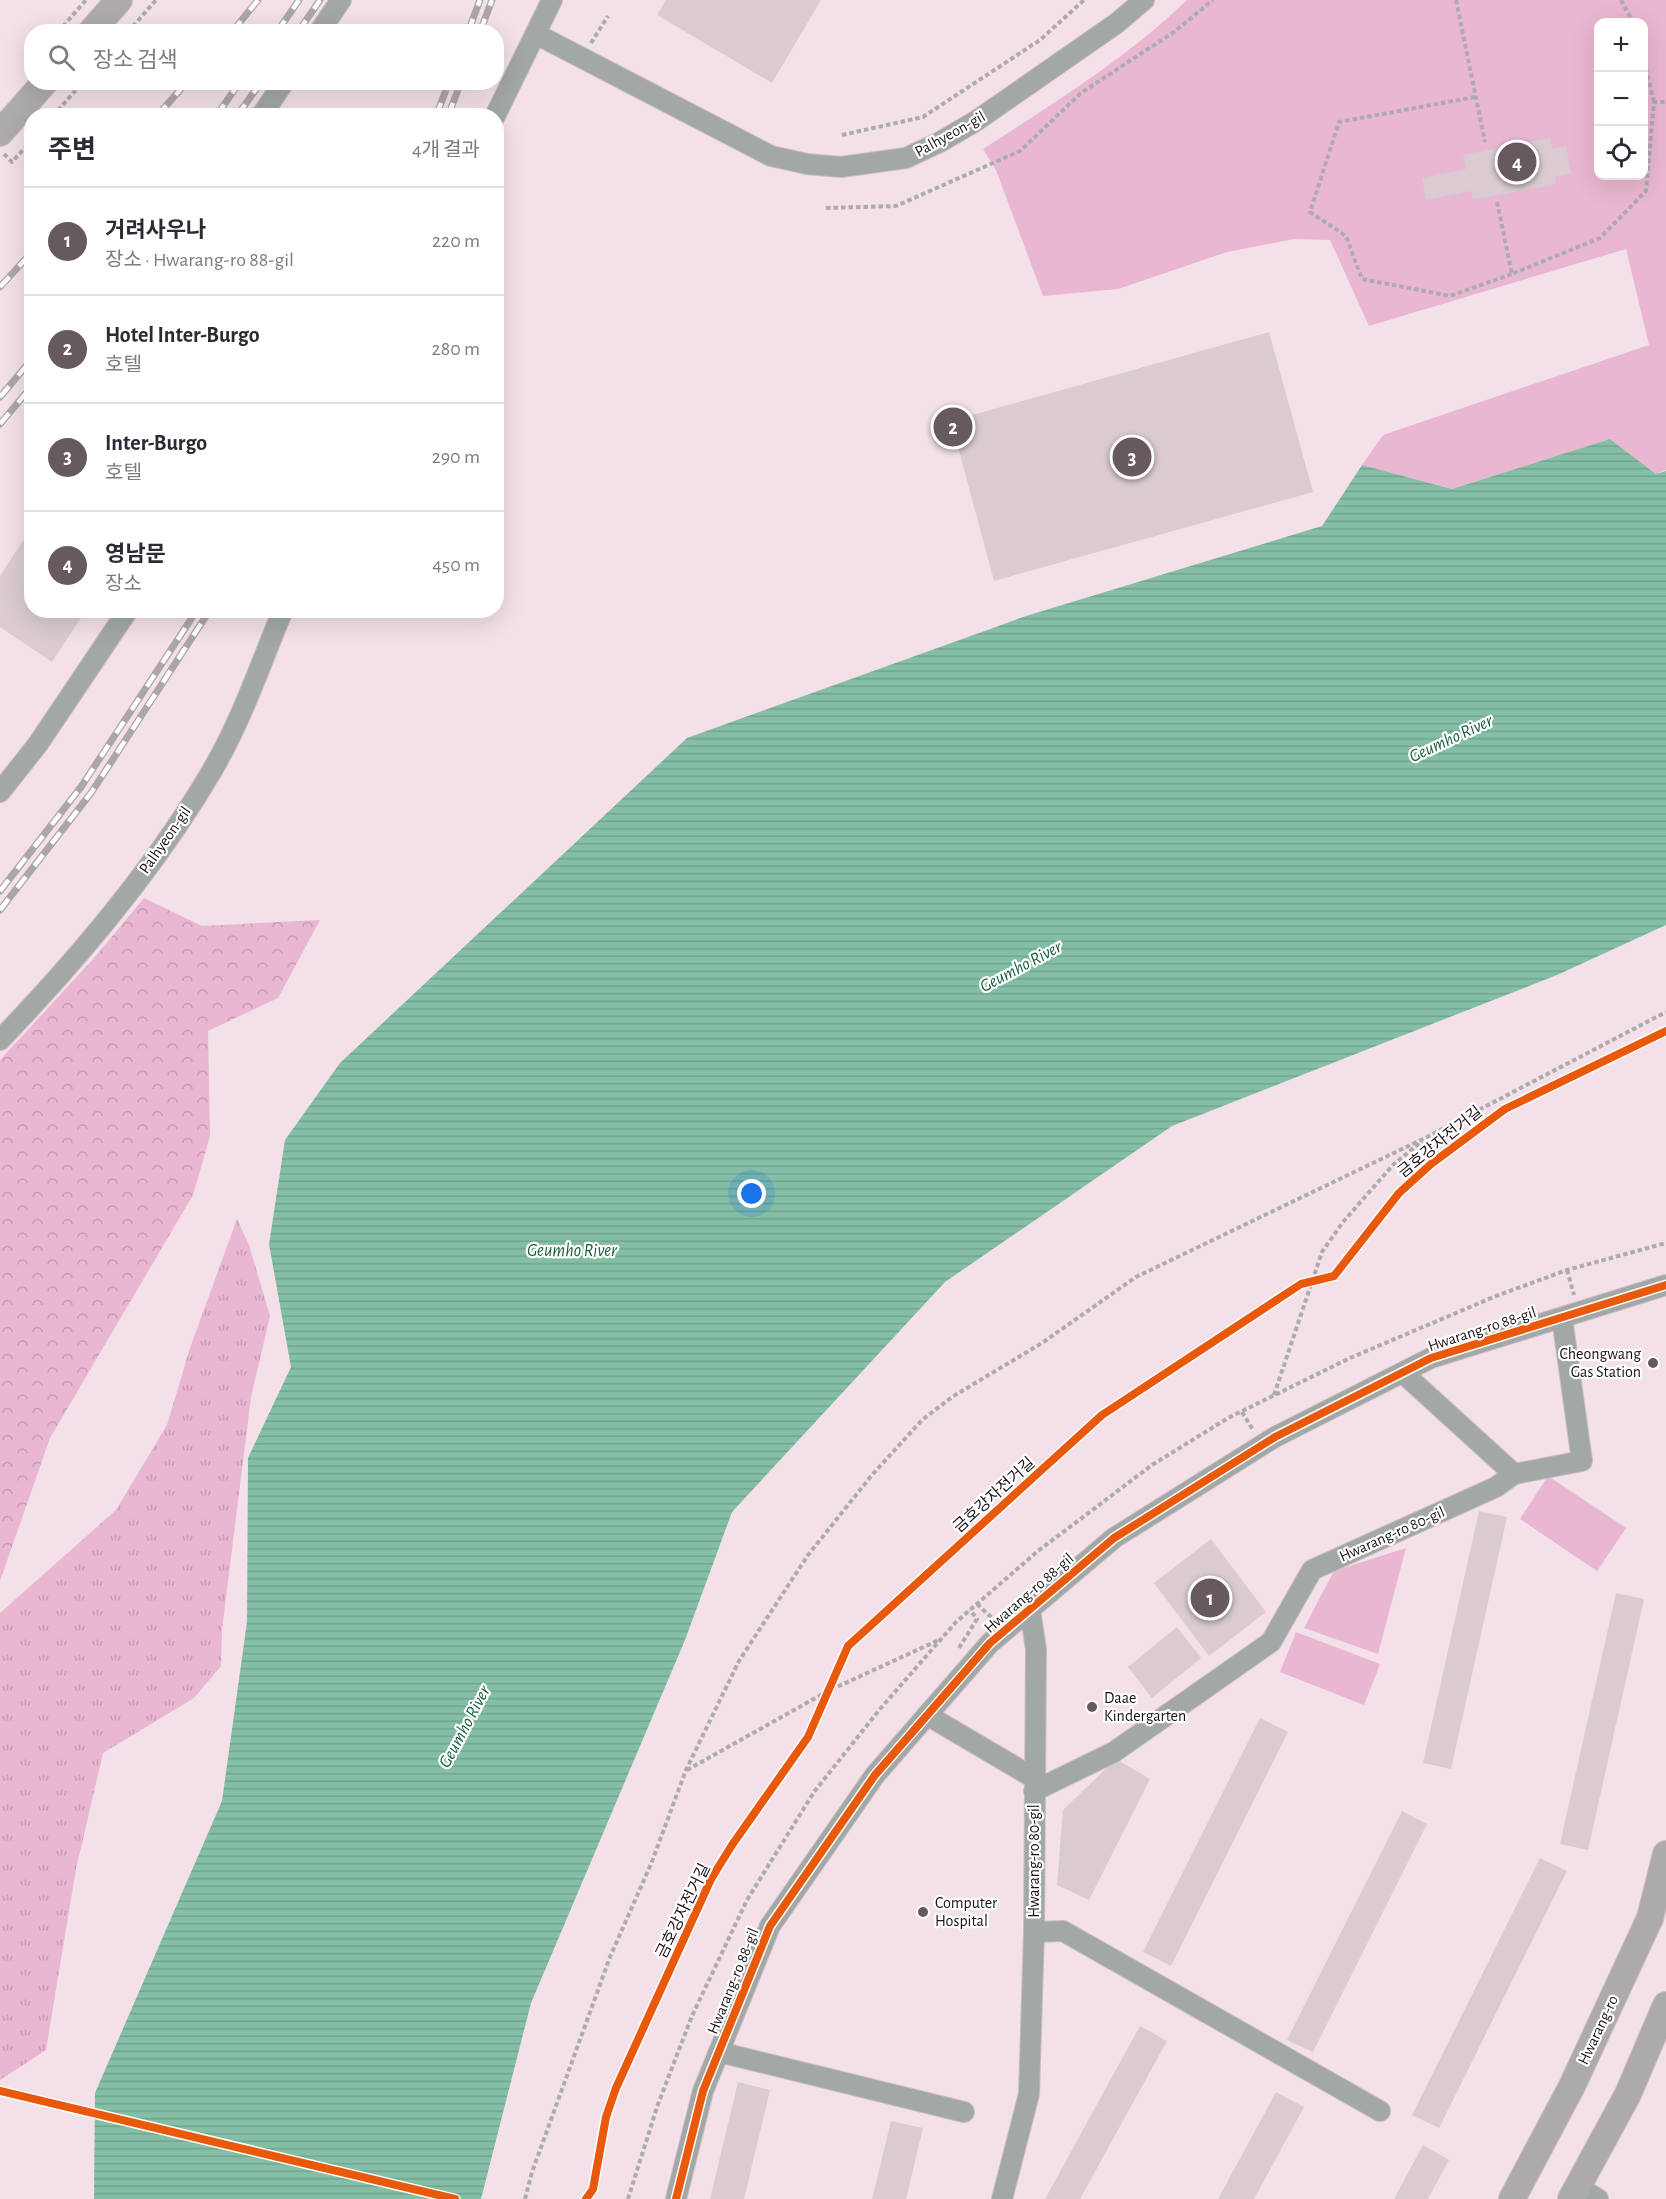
<!DOCTYPE html>
<html lang="ko">
<head>
<meta charset="utf-8">
<style>
	body { margin:0; font-family:"Alegreya Sans","Noto Sans KR",sans-serif; background:#f2f2f3; color:#2b2b33 }
	.controls { position:absolute; right:18px; top:18px; display:grid; overflow:hidden; border-radius:12px; box-shadow:0 6px 24px #0002 }
	.controls button { width:54px; height:54px; display:grid; place-items:center; padding:0; border:0; border-bottom:2px solid #e1e1e2; background:#fff; color:#2b2b33; font:30px sans-serif }
	.you { position:absolute; left:752px; top:1194px; width:21px; height:21px; margin:-15px; border:4px solid #fff; border-radius:50%; background:#1a73e8; box-shadow:0 0 0 9px #1a73e833 }
	.badge { display:grid; place-items:center; width:39px; height:39px; border-radius:50%; background:#675960; color:#fff; font-size:20px; font-weight:700 }
	.pin { position:absolute; translate:-50% -50%; border:3px solid #fff; box-shadow:0 2px 6px #0006 }
	.list { margin:0; padding:0; list-style:none }
	h2 { display:flex; justify-content:space-between; align-items:center; height:78px; margin:0; padding:0 24px; font-size:26px }
	h2 small { font-size:20px; font-weight:400; color:#7c7c81 }
	.list li { display:grid; grid-template-columns:39px 1fr auto; gap:18px; align-items:center; box-sizing:border-box; height:108px; padding:0 24px; border-top:2px solid #e1e1e2 }
	.list b { display:block; font-size:22px; white-space:nowrap }
	.list p { margin:0; font-size:20px; white-space:nowrap; color:#7c7c81 }
	.list em { font-size:20px; font-style:normal; color:#7c7c81 }
	.icon { flex:none; width:33px; height:33px; fill:none; stroke:currentColor; stroke-width:2; stroke-linecap:round; stroke-linejoin:round }
	.map { position:relative; flex:none; width:1666px; height:2199px; overflow:hidden }
	.search { position:absolute; background:#fff; box-shadow:0 6px 24px #0002; left:24px; top:24px; width:480px; height:66px; display:flex; align-items:center; gap:15px; box-sizing:border-box; padding:0 21px; border-radius:24px; color:#7c7c81; font-size:22px }
	.panel { position:absolute; background:#fff; box-shadow:0 6px 24px #0002; left:24px; top:108px; width:480px; height:510px; border-radius:24px }
	.map>svg:first-child { display:block }
	.grass { fill:url(#grass-tufts) }
	.forest { fill:url(#forest-crowns) }
	.park { fill:#e9b7d1; fill-rule:evenodd }
	.water { fill:url(#water-rules) }
	.building { fill:#dacbd2 }
	.lines { fill:none; stroke-linecap:round; stroke-linejoin:round }
	.minor-casing { stroke:#cbbcc3; stroke-width:22 }
	.major-casing { stroke:#cbbcc3; stroke-width:28 }
	.path { stroke:#adabad; stroke-width:4; stroke-dasharray:4.5 3; stroke-linecap:butt }
	.minor { stroke:#a2a8a5; stroke-width:20 }
	.major { stroke:#adaaad; stroke-width:26 }
	.rail-casing { stroke:#aca6a8; stroke-width:7 }
	.rail { stroke:#fff; stroke-width:4.5; stroke-dasharray:14; stroke-linecap:butt }
	.cycleway-casing { stroke:#fff; stroke-width:11 }
	.cycleway { stroke:#e8590c; stroke-width:8 }
	.poi-dot { fill:#675960; stroke:#fff; stroke-width:2 }
	.labels { text-anchor:middle; dominant-baseline:central; stroke-width:4.5; stroke-linejoin:round; paint-order:stroke }
	.street-label { font-size:16px; fill:#1c1117; stroke:#fff }
	.poi-label { font-size:16px; fill:#1c1117; stroke:#fff; text-anchor:start }
	.water-label { font-size:18px; font-style:italic; fill:#165d41; stroke:#fff }
</style>
</head>
<body>
<div class="map">
<svg width="1666" height="2199" viewBox="0 0 1666 2199">
	<defs>
		<pattern id="grass-tufts" width="24" height="20" patternUnits="userSpaceOnUse" patternTransform="scale(1.5)"><rect width="24" height="20" fill="#e9b7d1"/><path d="M3 7l-1-3M5 7V3M7 7l1-3M15 17l-1-3M17 17v-4M19 17l1-3" fill="none" stroke="#c79cb3"/></pattern>
		<pattern id="forest-crowns" width="20" height="18" patternUnits="userSpaceOnUse" patternTransform="scale(1.5)"><rect width="20" height="18" fill="#e9b7d1"/><path d="M2 6a3 3 0 1 1 6 0M12 15a3 3 0 1 1 6 0" fill="none" stroke="#c79cb3"/></pattern>
		<pattern id="water-rules" width="6" height="5" patternUnits="userSpaceOnUse" patternTransform="scale(1.5)"><rect width="6" height="5" fill="#84bfa5"/><path d="M0 2.5h6" fill="none" stroke="#71a38d"/></pattern>
	</defs>
	<rect width="100%" height="100%" fill="#f3e0e9"/>
	<polygon class="grass" points="237,1219 249,1245 270,1316 251,1397 222,1630 221,1666 194,1698 103,1753 76,1869 46,2050 0,2080 0,1613 116,1510 167,1425 190,1348"/>
	<polygon class="forest" points="144,898 202,926 320,920 278,998 208,1031 210,1136 193,1195 50,1438 0,1581 0,1060 94,958"/>
	<g class="park">
		<path d="M1187,0H1666V470L1656,474L1610,439L1452,489L1362,465L1383,435L1649,345L1626,249L1369,326L1330,240L1294,239L1227,252L1118,289L1043,296L996,170L983,149C1054,103 1127,58 1187,0ZM1598,22H1644V176H1598Z"/>
		<polygon points="1548,1476 1626,1528 1597,1571 1520,1519"/>
		<polygon points="1406,1548 1378,1654 1304,1628 1334,1571"/>
		<polygon points="1296,1632 1380,1664 1364,1705 1280,1672"/>
	</g>
	<polygon class="water" points="1610,439 1656,474 1666,471 1666,925 1557,975 1172,1126 945,1282 732,1512 685,1640 531,2003 481,2199 94,2199 95,2093 222,1801 247,1622 248,1458 291,1367 269,1244 285,1140 340,1063 687,738 1026,616 1322,526 1362,465 1452,489"/>
	<g class="building">
		<polygon points="666,0 821,0 772,83 657,15"/>
		<polygon points="1550,138 1552,149 1566,146 1571,174 1555,177 1556,184 1473,200 1471,191 1426,200 1422,178 1466,169 1463,155"/>
		<polygon points="1269,332 1313,492 994,581 951,421"/>
		<polygon points="32,527 32,610 86,610 52,662 0,627 0,576"/>
		<polygon points="1479,1511 1507,1517 1451,1769 1423,1763"/>
		<polygon points="1211,1539 1266,1612 1209,1656 1154,1583"/>
		<polygon points="1616,1593 1644,1599 1588,1850 1560,1844"/>
		<polygon points="1177,1627 1201,1658 1152,1698 1128,1667"/>
		<polygon points="1260,1718 1288,1732 1171,1966 1143,1952"/>
		<polygon points="1116,1759 1150,1779 1089,1900 1057,1885 1063,1810"/>
		<polygon points="1402,1811 1427,1824 1313,2052 1287,2040"/>
		<polygon points="1540,1858 1567,1871 1439,2128 1412,2115"/>
		<polygon points="1140,2026 1167,2041 1080,2199 1045,2199"/>
		<polygon points="738,2082 770,2090 744,2199 710,2199"/>
		<polygon points="1276,2092 1304,2107 1254,2199 1218,2199"/>
		<polygon points="891,2121 923,2128 906,2199 872,2199"/>
		<polygon points="1423,2145 1449,2160 1428,2199 1394,2199"/>
	</g>
	<g class="lines">
		<defs>
			<g id="minor">
				<polyline points="319,32 341,0"/>
				<polyline points="536,34 771,156 807,164 841,167 906,158 940,142 976,121 1117,23 1144,0"/>
				<polyline points="261,116 284,82"/>
				<polyline points="495,116 552,0"/>
				<polyline points="0,792 38,744 128,610"/>
				<path d="M0,1040C79,958 156,867 213,769C242,719 261,663 283,610"/>
				<polyline points="1403,1373 1514,1474"/>
				<polyline points="927,1715 1034,1778"/>
				<polyline points="1034,1791 1114,1752 1271,1642 1312,1570 1496,1487 1514,1474 1582,1461 1562,1318"/>
				<polyline points="1034,1932 1063,1931 1380,2111"/>
				<polyline points="719,2052 964,2112"/>
				<polyline points="1578,2187 1598,2199"/>
				<polyline points="676,2199 703,2091 770,1926 875,1775 990,1643 1114,1538 1275,1437 1431,1358 1666,1285"/>
				<polyline points="1002,2199 1029,2094 1034,1932 1036,1649 1030,1610"/>
			</g>
			<g id="major">
				<polyline points="91,32 119,0"/>
				<polyline points="0,133 45,82"/>
				<polyline points="1512,2199 1572,2086 1650,1918 1666,1854"/>
				<polyline points="1571,2199 1628,2094 1666,2005"/>
			</g>
		</defs>
		<use href="#minor" class="minor-casing"/>
		<use href="#major" class="major-casing"/>
		<g class="path">
			<polyline points="1456,0 1485,142"/>
			<polyline points="1621,0 1633,22"/>
			<polyline points="58,32 86,0"/>
			<polyline points="128,32 156,0"/>
			<polyline points="591,43 608,16"/>
			<polyline points="1644,61 1654,102"/>
			<polyline points="1475,97 1339,122 1310,212 1346,236 1362,279 1450,296 1512,274"/>
			<polyline points="53,116 83,82"/>
			<polyline points="842,135 923,117 1040,40 1084,0"/>
			<polyline points="4,154 12,162 32,140"/>
			<polyline points="1497,202 1512,274 1600,238 1646,191 1654,102 1666,102"/>
			<polyline points="826,208 896,206 1020,151 1081,93 1174,32 1213,0"/>
			<polyline points="1567,1270 1574,1295"/>
			<polyline points="1274,1395 1322,1252 1343,1222 1393,1165 1422,1141"/>
			<polyline points="1242,1412 1253,1430"/>
			<polyline points="977,1604 992,1618"/>
			<polyline points="959,1648 977,1619 970,1610"/>
			<polyline points="687,1770 828,1691 939,1640"/>
			<polyline points="525,2199 532,2172 610,1957 651,1864 686,1770 739,1661 808,1555 872,1475 922,1420 952,1397 1042,1343 1136,1277 1427,1137 1666,1012"/>
			<polyline points="628,2199 657,2107 692,2016 747,1900 814,1792 880,1709 956,1622 1038,1551 1152,1465 1228,1418 1350,1358 1496,1296 1567,1270 1666,1243"/>
		</g>
		<use href="#minor" class="minor"/>
		<use href="#major" class="major"/>
		<defs>
			<g id="rail">
				<polyline points="232,32 258,0"/>
				<polyline points="277,32 299,0"/>
				<polyline points="298,32 320,0"/>
				<polyline points="468,32 480,0"/>
				<polyline points="480,32 492,0"/>
				<polyline points="157,116 187,82"/>
				<polyline points="216,116 240,82"/>
				<polyline points="237,116 261,82"/>
				<polyline points="436,116 449,82"/>
				<polyline points="448,116 461,82"/>
				<polyline points="0,287 32,252"/>
				<polyline points="0,397 32,359"/>
				<polyline points="0,424 32,386"/>
				<polyline points="0,891 81,787 197,610"/>
				<polyline points="0,910 91,793 210,610"/>
			</g>
		</defs>
		<use href="#rail" class="rail-casing"/>
		<use href="#rail" class="rail"/>
		<defs>
			<g id="cycleway">
				<polyline points="0,2091 455,2199"/>
				<polyline points="586,2199 593,2189 606,2117 616,2088 711,1879 732,1845 808,1737 848,1646 1102,1415 1301,1284 1334,1276 1399,1193 1431,1164 1505,1109 1666,1031"/>
				<polyline points="676,2199 703,2091 770,1926 875,1775 990,1643 1114,1538 1275,1437 1431,1358 1666,1285"/>
			</g>
		</defs>
		<use href="#cycleway" class="cycleway-casing"/>
		<use href="#cycleway" class="cycleway"/>
	</g>
	<g class="poi-dot">
		<circle cx="1653" cy="1363" r="6"/>
		<circle cx="1092" cy="1707" r="6"/>
		<circle cx="923" cy="1912" r="6"/>
	</g>
	<g class="labels">
		<g class="street-label">
			<text transform="translate(950 134) rotate(-29)">Palhyeon-gil</text>
			<text transform="translate(165 840) rotate(-55)">Palhyeon-gil</text>
			<text transform="translate(1440 1142) rotate(-39)">금호강자전거길</text>
			<text transform="translate(1482 1329) rotate(-18)">Hwarang-ro 88-gil</text>
			<text transform="translate(994 1495) rotate(-42)">금호강자전거길</text>
			<text transform="translate(1392 1534) rotate(-24)">Hwarang-ro 80-gil</text>
			<text transform="translate(1029 1593) rotate(-41)">Hwarang-ro 88-gil</text>
			<text transform="translate(1034 1861) rotate(-90)">Hwarang-ro 80-gil</text>
			<text transform="translate(683 1911) rotate(-64)">금호강자전거길</text>
			<text transform="translate(733 1981) rotate(-68)">Hwarang-ro 88-gil</text>
			<text transform="translate(1598 2030) rotate(-65)">Hwarang-ro</text>
		</g>
		<g class="poi-label">
			<text x="1641" y="1354" text-anchor="end">Cheongwang<tspan x="1641" dy="18">Gas Station</tspan></text>
			<text x="1104" y="1698">Daae<tspan x="1104" dy="18">Kindergarten</tspan></text>
			<text x="935" y="1903">Computer<tspan x="935" dy="18">Hospital</tspan></text>
		</g>
		<g class="water-label">
			<text transform="translate(1451 739) rotate(-25)">Geumho River</text>
			<text transform="translate(1021 967) rotate(-28)">Geumho River</text>
			<text x="572" y="1251">Geumho River</text>
			<text transform="translate(465 1727) rotate(-62)">Geumho River</text>
		</g>
	</g>
</svg>
<div class="controls">
<button>+</button>
<button>−</button>
<button><svg class="icon" aria-label="locate" viewBox="0 0 24 24"><circle cx="12" cy="12" r="6"/><path d="M12 2v4M12 18v4M2 12h4M18 12h4"/></svg></button>
</div>
<div class="you"></div>
<div class="pin badge" style="left:1210px;top:1598px">1</div>
<div class="pin badge" style="left:953px;top:427px">2</div>
<div class="pin badge" style="left:1132px;top:457px">3</div>
<div class="pin badge" style="left:1517px;top:162px">4</div>
<div class="search"><svg class="icon" aria-label="search" viewBox="0 0 24 24"><circle cx="10" cy="10" r="6"/><path d="M15 15l6 6"/></svg>장소 검색</div>
<section class="panel">
<h2>주변<small>4개 결과</small></h2>
<ul class="list">
<li><span class="badge">1</span><div><b>거려사우나</b><p>장소 · Hwarang-ro 88-gil</p></div><em>220 m</em></li>
<li><span class="badge">2</span><div><b>Hotel Inter-Burgo</b><p>호텔</p></div><em>280 m</em></li>
<li><span class="badge">3</span><div><b>Inter-Burgo</b><p>호텔</p></div><em>290 m</em></li>
<li><span class="badge">4</span><div><b>영남문</b><p>장소</p></div><em>450 m</em></li>
</ul>
</section>
</div>
</body>
</html>
